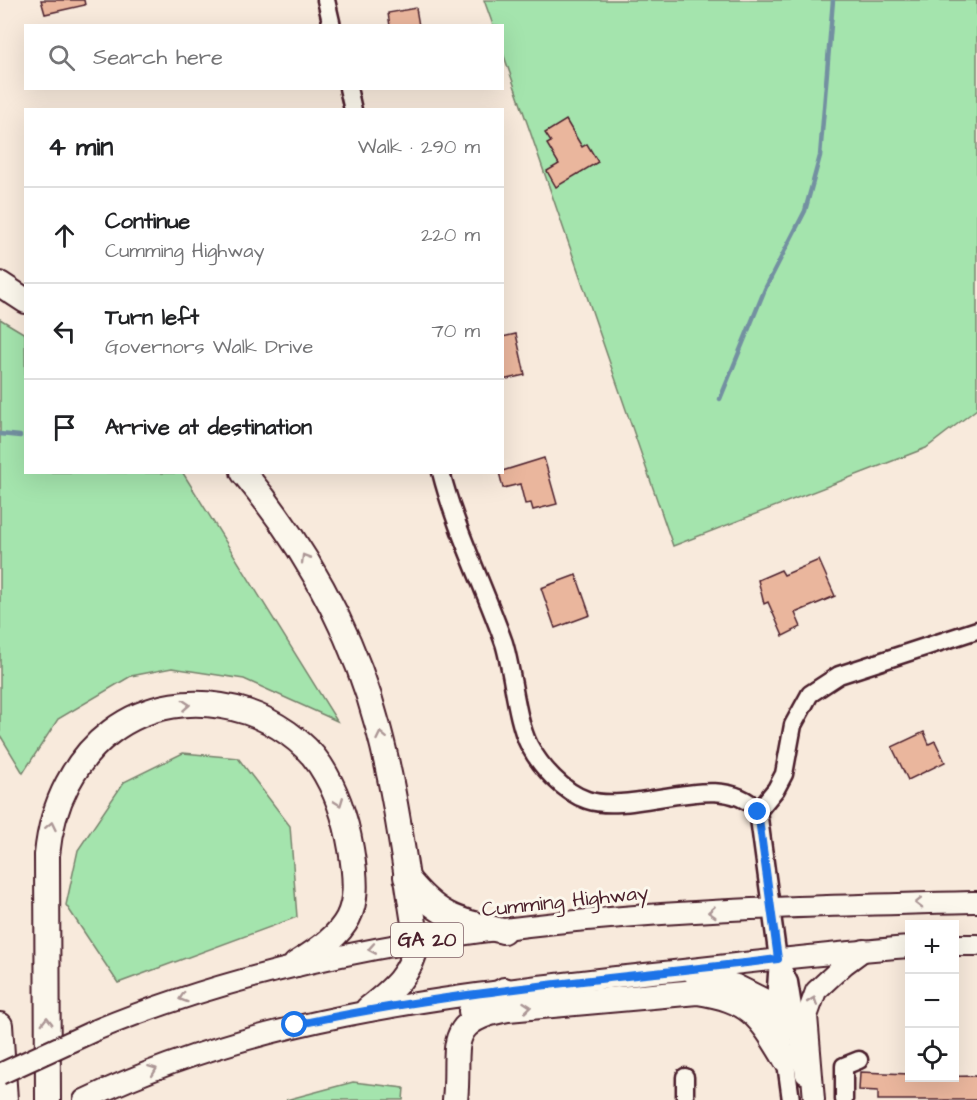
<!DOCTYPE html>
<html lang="en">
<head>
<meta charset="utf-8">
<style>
	body { margin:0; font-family:"Architects Daughter",sans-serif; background:#f6f6f6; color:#202124 }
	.controls { position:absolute; right:18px; bottom:18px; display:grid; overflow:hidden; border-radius:0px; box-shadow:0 6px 24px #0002 }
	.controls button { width:54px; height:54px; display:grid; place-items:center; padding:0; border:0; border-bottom:2px solid #e0e0e0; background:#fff; color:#202124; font:30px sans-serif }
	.stop { position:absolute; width:18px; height:18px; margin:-14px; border:4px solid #1a73e8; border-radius:50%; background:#fff }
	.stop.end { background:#1a73e8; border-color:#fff; box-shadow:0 2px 6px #0008 }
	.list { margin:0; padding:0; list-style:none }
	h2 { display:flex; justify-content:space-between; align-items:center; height:78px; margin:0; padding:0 24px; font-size:26px }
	h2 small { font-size:20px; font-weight:400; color:#757577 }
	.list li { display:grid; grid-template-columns:39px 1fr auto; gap:18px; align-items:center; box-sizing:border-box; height:96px; padding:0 24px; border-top:2px solid #e0e0e0 }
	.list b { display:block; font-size:22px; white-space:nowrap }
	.list p { margin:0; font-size:20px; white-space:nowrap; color:#757577 }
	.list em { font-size:20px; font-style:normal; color:#757577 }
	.icon { flex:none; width:33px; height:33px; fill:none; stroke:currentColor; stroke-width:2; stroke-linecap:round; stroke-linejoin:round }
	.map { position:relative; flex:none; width:977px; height:1100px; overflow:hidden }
	.search { position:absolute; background:#fff; box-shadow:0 6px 24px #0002; left:24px; top:24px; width:480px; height:66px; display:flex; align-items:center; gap:15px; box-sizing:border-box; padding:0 21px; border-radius:0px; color:#757577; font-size:22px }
	.panel { position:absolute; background:#fff; box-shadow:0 6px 24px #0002; left:24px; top:108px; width:480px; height:366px; border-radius:0px }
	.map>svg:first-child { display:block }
	.green { fill:#a4e4ad; stroke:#77826c; stroke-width:1.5 }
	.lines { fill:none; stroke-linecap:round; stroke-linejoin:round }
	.stream { stroke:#7390a1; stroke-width:4.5 }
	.building { fill:#eab69d; stroke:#4a1f2b; stroke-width:1.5 }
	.minor-casing { stroke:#4a1f2b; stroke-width:21 }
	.major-casing { stroke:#4a1f2b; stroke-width:24 }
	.highway-casing { stroke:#4a1f2b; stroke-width:28 }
	.minor { stroke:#fbf7ec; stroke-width:16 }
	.major { stroke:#fbf7ec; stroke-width:20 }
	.highway { stroke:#fbf7ec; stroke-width:24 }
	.major-bridge-casing { stroke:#4a1f2b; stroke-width:24; stroke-linecap:butt }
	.major-bridge { stroke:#fbf7ec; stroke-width:20 }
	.oneway { stroke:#ab9695 }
	.route { stroke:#1a73e8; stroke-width:8 }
	.labels { text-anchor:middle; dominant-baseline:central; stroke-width:6; stroke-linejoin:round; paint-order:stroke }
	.shield { fill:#fbf7ec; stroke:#7f6065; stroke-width:1.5 }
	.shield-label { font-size:20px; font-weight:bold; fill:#4a1f2b }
	.street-label { font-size:21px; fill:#4a1f2b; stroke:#fbf7ec }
</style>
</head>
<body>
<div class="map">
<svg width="977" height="1100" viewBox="0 0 977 1100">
	<rect width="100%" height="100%" fill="#f8eadc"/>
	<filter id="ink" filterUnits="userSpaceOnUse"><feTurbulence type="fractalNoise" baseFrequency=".0167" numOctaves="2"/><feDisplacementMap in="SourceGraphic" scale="12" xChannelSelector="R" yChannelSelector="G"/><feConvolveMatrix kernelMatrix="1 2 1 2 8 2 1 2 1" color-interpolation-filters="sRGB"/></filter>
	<g filter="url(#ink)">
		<g class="green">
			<polygon points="484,0 977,0 977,409 926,448 673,546 503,53 502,26 493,25"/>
			<polygon points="0,319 25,334 26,472 183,473 337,721 244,679 172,668 131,676 58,719 23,773 0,735"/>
			<polygon points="183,753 238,758 290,826 297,917 118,983 66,905 78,850 124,782"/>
			<polygon points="353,1082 404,1088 403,1100 286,1100"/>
		</g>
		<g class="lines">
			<g class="stream">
				<polyline points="720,399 765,289 805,211 820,156 833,0"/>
				<polyline points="0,434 20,436"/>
			</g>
		</g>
		<g class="building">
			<polygon points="41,0 84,0 85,5 45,14"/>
			<polygon points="416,8 419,26 390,26 388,13"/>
			<polygon points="566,120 582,147 587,144 598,162 556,187 547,171 559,164 547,144 551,142 545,133"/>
			<polygon points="516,334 525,375 502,380 502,337"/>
			<polygon points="544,458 557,504 533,510 531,503 525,504 520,484 503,488 499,472"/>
			<polygon points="819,560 835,596 795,613 801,627 783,636 768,602 764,604 758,580 781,570 784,575"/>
			<polygon points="576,575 590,615 555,628 541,588"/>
			<polygon points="924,732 929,744 935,741 945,762 908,780 892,747"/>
			<polygon points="860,1072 909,1074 909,1077 977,1076 977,1100 878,1100 878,1091 859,1090"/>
		</g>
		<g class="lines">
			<defs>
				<g id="minor">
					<polyline points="326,0 332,26"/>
					<polyline points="348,88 353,110"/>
					<path d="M441,472C456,531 484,586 504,643C513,672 516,720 529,745C540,766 563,792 587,800C635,816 722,767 758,811L778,959L776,989L791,1100"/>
					<polyline points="758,811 776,789 784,774 793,725 810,694 839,675 977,630"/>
					<polyline points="779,961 789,982 804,1075"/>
					<polyline points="685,1077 685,1100"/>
					<polyline points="844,1100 844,1066 859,1060"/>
				</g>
				<g id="major">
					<polyline points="954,945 977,945"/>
					<polyline points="693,973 736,985 764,999 780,1014"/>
					<path d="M96,1030C371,916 684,909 977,902"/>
					<path d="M84,1100C251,1019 433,998 616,977C714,967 811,954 910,947"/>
					<polyline points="814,1100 807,1016 816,991 845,964 864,950"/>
				</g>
				<g id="highway">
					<polyline points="0,284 26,301"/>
					<path d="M243,472C305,547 353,633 378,727C397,797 405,870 417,942C412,974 392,990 368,1009"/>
					<path d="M406,877C438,917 455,920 503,931"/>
					<polyline points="471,1011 504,990"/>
					<polyline points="0,1025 5,1100"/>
					<path d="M48,1100L47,855C57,750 141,679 247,712C274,721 304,741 320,765C337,791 346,819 351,849C362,914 350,930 296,964"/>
					<path d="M455,1100C461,1049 441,1021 508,1009L697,992C750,1000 759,1015 786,1060"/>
				</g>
			</defs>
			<use href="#minor" class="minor-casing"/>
			<use href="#major" class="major-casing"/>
			<use href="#highway" class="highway-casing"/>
			<use href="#minor" class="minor"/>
			<use href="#major" class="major"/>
			<use href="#highway" class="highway"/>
			<defs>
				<polyline id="major-bridge" points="0,1074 96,1030"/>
			</defs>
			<use href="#major-bridge" class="major-bridge-casing"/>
			<use href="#major-bridge" class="major-bridge"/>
		</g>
		<defs><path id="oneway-chevron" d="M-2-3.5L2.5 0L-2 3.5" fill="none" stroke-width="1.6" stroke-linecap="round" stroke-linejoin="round" transform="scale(1.5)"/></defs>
		<g class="oneway">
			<use href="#oneway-chevron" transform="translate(305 558) rotate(-121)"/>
			<use href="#oneway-chevron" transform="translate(186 705) rotate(-4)"/>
			<use href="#oneway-chevron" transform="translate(381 736) rotate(-102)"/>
			<use href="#oneway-chevron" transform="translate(339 802) rotate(69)"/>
			<use href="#oneway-chevron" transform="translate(51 826) rotate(-78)"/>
			<use href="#oneway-chevron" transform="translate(919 903) rotate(179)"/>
			<use href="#oneway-chevron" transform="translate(712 912) rotate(176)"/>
			<use href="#oneway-chevron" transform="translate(372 949) rotate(170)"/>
			<use href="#oneway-chevron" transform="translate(183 998) rotate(162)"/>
			<use href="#oneway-chevron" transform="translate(813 1001) rotate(-71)"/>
			<use href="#oneway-chevron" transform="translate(527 1007) rotate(-6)"/>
			<use href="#oneway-chevron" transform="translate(47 1021) rotate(-90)"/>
			<use href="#oneway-chevron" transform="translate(153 1070) rotate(-21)"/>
		</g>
	</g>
	<g class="lines" filter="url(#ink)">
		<path class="route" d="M295,1025C454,990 617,979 778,959L758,812"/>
	</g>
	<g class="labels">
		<rect class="shield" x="391" y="923" width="72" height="34" rx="4.5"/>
		<g class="shield-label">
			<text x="427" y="940">GA 20</text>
		</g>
		<g class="street-label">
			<text transform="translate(565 901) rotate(-6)">Cumming Highway</text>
		</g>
	</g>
</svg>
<div class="controls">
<button>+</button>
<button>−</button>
<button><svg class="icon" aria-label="locate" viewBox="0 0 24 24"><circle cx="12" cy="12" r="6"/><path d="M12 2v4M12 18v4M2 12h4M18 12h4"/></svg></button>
</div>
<div class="stop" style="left:295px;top:1025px"></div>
<div class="stop end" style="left:758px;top:812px"></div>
<div class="search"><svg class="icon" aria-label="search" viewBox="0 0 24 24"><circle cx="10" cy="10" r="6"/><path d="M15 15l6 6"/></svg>Search here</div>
<section class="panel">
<h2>4 min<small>Walk · 290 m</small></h2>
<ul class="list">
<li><svg class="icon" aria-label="ahead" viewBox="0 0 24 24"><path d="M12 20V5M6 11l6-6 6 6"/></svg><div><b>Continue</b><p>Cumming Highway</p></div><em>220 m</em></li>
<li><svg class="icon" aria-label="left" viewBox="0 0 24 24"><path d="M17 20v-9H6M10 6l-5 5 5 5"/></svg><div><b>Turn left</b><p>Governors Walk Drive</p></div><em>70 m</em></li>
<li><svg class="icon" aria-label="arrive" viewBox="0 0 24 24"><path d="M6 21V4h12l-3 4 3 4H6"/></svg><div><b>Arrive at destination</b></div></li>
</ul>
</section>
</div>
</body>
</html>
